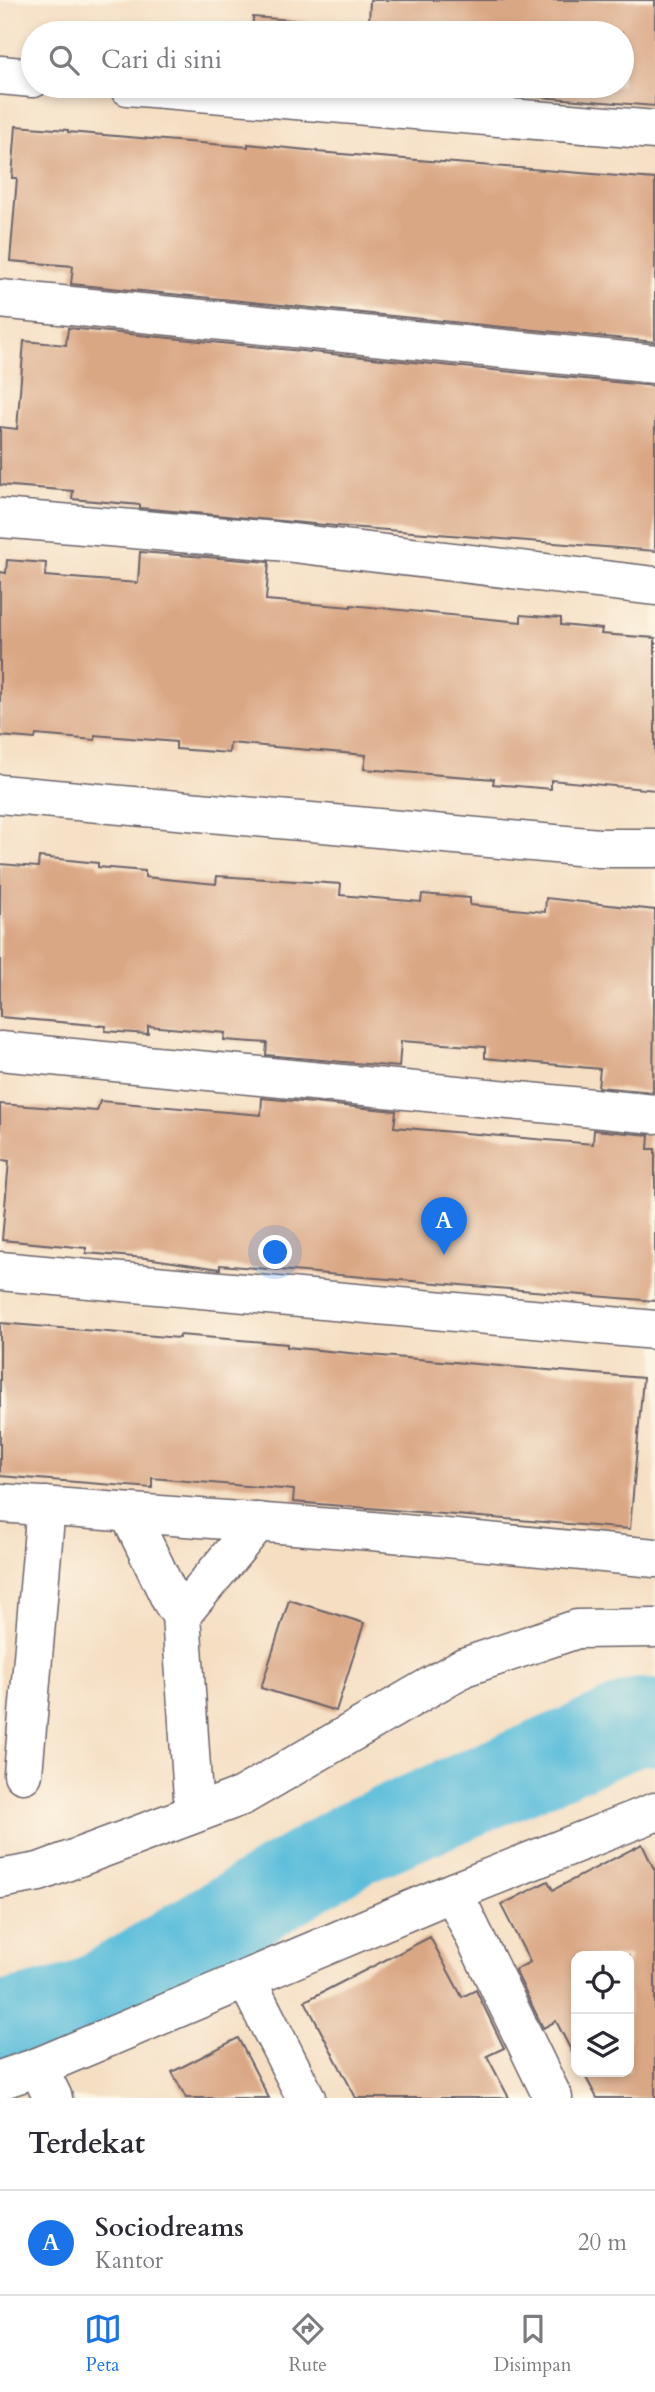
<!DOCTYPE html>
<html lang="id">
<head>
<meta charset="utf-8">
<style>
	body { margin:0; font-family:Cardo,serif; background:#f7f7f7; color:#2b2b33 }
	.controls { position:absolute; right:21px; bottom:21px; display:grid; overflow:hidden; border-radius:14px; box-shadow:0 4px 10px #0003 }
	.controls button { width:63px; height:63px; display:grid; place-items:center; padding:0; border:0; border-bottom:2px solid #e1e1e2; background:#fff; color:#2b2b33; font:35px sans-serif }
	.you { position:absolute; left:276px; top:1253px; width:24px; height:24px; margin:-18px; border:5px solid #fff; border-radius:50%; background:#1a73e8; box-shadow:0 0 0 10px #1a73e833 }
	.badge { display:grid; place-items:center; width:46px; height:46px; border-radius:50%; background:#1a73e8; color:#fff; font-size:23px; font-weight:700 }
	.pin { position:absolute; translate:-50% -58px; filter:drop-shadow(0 2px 4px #0008) }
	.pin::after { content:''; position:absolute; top:37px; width:24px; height:21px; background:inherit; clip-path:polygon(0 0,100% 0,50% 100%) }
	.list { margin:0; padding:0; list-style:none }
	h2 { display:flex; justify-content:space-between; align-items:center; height:91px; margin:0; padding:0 28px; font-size:30px }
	h2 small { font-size:23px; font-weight:400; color:#7c7c81 }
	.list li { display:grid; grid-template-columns:46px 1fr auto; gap:21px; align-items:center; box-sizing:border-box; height:105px; padding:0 28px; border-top:2px solid #e1e1e2 }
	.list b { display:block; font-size:26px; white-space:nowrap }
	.list p { margin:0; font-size:23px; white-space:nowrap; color:#7c7c81 }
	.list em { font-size:23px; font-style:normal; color:#7c7c81 }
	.icon { flex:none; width:38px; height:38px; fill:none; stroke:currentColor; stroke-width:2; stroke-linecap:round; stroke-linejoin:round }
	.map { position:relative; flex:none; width:655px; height:2098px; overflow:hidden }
	.search { position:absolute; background:#fff; box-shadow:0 4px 10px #0003; left:21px; right:21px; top:21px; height:77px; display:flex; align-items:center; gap:18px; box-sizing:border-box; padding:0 24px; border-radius:38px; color:#7c7c81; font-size:26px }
	.sheet { height:196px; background:#fff }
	nav { display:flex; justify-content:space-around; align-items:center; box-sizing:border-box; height:98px; border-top:2px solid #e1e1e2; background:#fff; font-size:19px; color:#7c7c81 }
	nav a { display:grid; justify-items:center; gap:4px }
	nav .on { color:#1a73e8 }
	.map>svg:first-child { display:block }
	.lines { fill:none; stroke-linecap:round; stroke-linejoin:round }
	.river { stroke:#5cbedb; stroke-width:86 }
	.building { fill:#daa785 }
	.street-casing { stroke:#6c646a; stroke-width:41 }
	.street { stroke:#fff; stroke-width:38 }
</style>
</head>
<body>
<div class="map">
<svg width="655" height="2098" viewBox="0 0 655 2098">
	<rect width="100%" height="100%" fill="#fcf5e5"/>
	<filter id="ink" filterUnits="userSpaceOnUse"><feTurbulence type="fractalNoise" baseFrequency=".0143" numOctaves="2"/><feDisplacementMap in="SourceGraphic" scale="14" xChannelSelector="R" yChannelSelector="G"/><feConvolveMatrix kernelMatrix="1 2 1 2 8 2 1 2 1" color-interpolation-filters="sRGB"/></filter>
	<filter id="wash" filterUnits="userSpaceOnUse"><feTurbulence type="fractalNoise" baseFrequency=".00686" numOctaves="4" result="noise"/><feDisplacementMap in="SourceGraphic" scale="28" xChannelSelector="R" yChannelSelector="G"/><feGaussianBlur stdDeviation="1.57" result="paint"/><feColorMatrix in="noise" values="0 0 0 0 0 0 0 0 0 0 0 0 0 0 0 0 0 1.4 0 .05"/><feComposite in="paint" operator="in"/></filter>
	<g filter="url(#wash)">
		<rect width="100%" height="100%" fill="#f5dec2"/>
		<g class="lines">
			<polyline class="river" points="0,2026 83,2005 354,1843 640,1721 655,1723"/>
		</g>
		<g id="blocks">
			<g class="building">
				<polygon points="370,0 655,0 655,106 395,86 622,86 622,33 252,33 253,17 369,26"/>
				<polygon points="16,126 68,130 68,132 248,147 248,144 317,151 317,152 655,179 655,342 71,284 73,266 10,261 17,178 12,178"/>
				<polygon points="68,328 655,386 655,551 336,526 140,508 140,505 72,499 73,491 0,485 0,427 17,429 24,341 66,345"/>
				<polygon points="140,552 269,562 266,600 351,607 351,605 521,622 521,615 561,618 561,625 602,629 601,634 655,638 655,790 551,780 551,789 493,784 494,779 364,769 366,755 230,743 229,753 176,749 176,742 95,735 95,740 36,735 35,739 0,736 0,572 6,573 7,560 46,563 45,576 138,583"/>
				<polygon points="39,857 98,863 98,867 145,871 145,877 216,884 217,876 341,884 340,895 421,902 422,894 470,898 470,905 545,912 546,898 655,910 653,1092 598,1087 600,1069 485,1058 485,1047 401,1041 399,1067 266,1055 267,1043 224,1040 225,1033 148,1026 148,1034 105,1031 106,1026 0,1017 0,864 38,867"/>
				<polygon points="262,1098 396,1111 394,1127 593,1144 594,1130 649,1135 648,1149 655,1149 655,1301 220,1265 220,1269 146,1258 86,1253 86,1248 2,1240 9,1161 0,1160 0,1104 97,1111 100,1101 261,1115"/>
				<polygon points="0,1323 179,1338 180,1335 287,1344 287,1347 370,1355 643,1378 630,1529 293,1502 294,1490 152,1478 152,1488 0,1476"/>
				<polygon points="289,1600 364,1623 336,1711 261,1688"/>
				<polygon points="642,1844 655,1871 655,2098 597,2098 583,2072 629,2072 629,1956 576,1956 576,2060 556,2021 543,2028 515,1970 530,1962 501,1905 548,1881 553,1890"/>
				<polygon points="430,1937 462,1997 476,1990 504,2048 487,2056 509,2098 356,2098 305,2001"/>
				<polygon points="238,2038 269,2098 186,2098 172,2072"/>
			</g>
		</g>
	</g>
	<g filter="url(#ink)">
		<use href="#blocks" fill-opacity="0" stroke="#6c646a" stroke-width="2"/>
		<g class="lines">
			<defs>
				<g id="street">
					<polyline points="0,75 33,78"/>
					<polyline points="128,86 655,130"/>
					<polyline points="0,299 655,364"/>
					<polyline points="0,518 276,541 655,586"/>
					<polyline points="0,794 599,848 655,848"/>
					<polyline points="0,1051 655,1114"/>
					<polyline points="0,1271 655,1330"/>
					<polyline points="0,1503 372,1531 655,1558"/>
					<polyline points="129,1513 171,1600 181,1615 194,1813"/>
					<polyline points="181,1615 258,1522"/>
					<polyline points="23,1774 46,1506"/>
					<polyline points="0,1879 39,1872 242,1796 464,1667 577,1629 655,1628"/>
					<polyline points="453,1892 553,2098"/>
					<polyline points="246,1979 306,2098"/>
					<polyline points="38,2067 53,2098"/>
					<polyline points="0,2080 38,2067 453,1892 655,1812"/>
				</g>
			</defs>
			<use href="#street" class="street-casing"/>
			<use href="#street" class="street"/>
		</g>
	</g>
</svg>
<div class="controls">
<button><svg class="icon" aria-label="locate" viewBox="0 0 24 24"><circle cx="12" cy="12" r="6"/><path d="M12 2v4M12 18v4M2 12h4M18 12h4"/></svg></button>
<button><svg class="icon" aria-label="layers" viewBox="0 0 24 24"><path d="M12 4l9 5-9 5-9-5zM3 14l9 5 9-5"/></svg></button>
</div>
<div class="you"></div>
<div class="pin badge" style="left:444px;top:1255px">A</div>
<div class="search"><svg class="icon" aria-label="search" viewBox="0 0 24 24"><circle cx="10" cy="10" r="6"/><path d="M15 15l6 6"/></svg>Cari di sini</div>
</div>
<section class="sheet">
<h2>Terdekat<small></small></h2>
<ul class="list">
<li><span class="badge">A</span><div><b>Sociodreams</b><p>Kantor</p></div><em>20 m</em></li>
</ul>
</section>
<nav>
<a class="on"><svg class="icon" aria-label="map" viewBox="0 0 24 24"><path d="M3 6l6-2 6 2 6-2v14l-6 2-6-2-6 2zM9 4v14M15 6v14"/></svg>Peta</a>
<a><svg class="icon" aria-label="directions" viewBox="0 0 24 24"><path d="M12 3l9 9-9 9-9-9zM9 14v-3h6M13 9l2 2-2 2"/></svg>Rute</a>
<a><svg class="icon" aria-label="saved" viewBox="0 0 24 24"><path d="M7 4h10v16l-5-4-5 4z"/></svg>Disimpan</a>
</nav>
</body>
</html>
